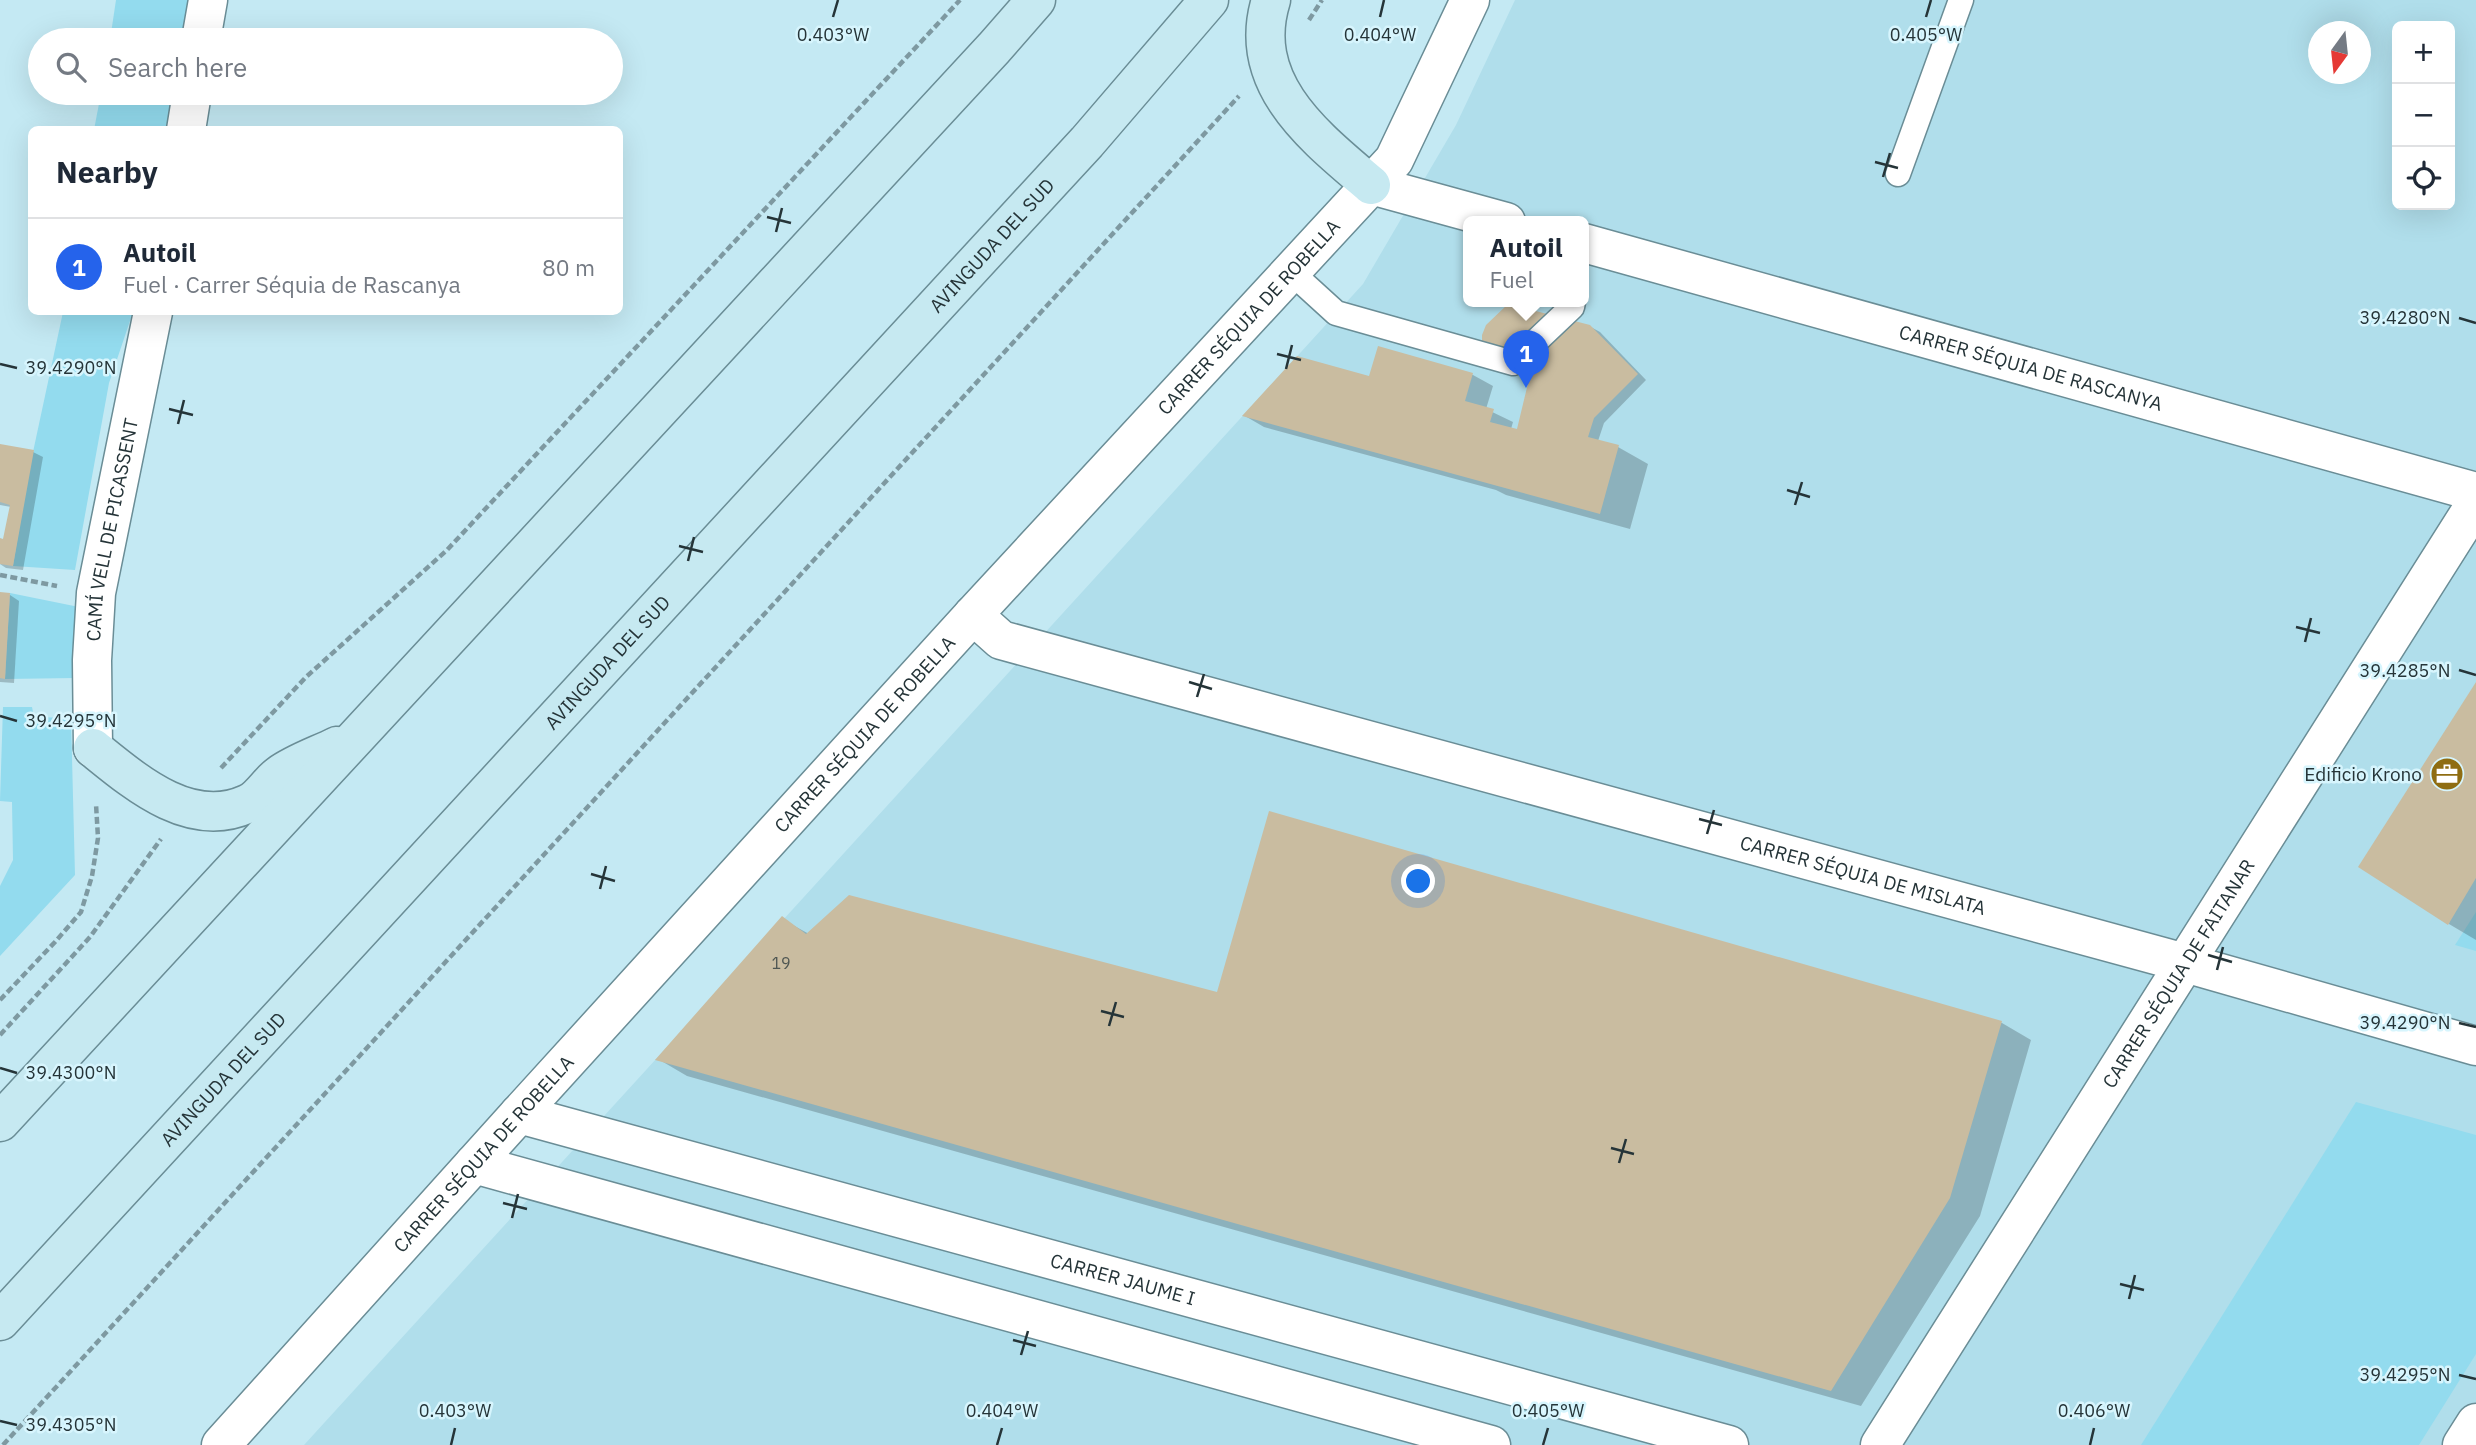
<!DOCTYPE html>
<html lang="en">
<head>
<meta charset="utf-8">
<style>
	body { margin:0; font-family:"IBM Plex Sans",sans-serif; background:#f2f2f3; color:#1f2937 }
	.controls { position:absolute; right:21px; top:21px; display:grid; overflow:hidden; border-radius:10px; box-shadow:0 7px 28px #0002 }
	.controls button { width:63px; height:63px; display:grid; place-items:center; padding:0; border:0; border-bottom:2px solid #e0e1e3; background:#fff; color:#1f2937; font:35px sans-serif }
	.compass { position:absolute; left:2308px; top:21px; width:63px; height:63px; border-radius:50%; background:#fff; box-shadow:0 7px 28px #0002; rotate:195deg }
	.you { position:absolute; left:1419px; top:882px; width:24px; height:24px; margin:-18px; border:5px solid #fff; border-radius:50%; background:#1a73e8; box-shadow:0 0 0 10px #1a73e833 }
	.badge { display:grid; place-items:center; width:46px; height:46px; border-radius:50%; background:#2563eb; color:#fff; font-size:23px; font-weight:700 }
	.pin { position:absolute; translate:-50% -58px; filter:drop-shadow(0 2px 4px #0008) }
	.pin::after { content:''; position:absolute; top:37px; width:24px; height:21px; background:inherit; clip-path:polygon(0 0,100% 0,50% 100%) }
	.popup { position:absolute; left:1463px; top:216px; width:126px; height:91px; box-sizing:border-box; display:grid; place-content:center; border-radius:10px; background:#fff; filter:drop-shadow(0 2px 5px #0005); font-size:23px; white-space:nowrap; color:#747a83 }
	.popup b { font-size:26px; color:#1f2937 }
	.popup::after { content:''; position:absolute; left:50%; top:100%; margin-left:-14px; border:14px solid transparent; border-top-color:#fff }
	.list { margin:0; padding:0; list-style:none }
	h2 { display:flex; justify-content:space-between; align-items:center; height:91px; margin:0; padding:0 28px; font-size:30px }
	h2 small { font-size:23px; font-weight:400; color:#747a83 }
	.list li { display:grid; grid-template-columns:46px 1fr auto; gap:21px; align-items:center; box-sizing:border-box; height:98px; padding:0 28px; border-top:2px solid #e0e1e3 }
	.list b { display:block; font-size:26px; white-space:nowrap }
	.list p { margin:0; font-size:23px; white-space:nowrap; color:#747a83 }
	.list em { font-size:23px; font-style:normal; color:#747a83 }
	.icon { flex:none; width:38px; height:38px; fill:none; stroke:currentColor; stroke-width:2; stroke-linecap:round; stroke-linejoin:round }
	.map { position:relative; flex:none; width:2476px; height:1445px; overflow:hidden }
	.search { position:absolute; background:#fff; box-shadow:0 7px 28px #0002; left:28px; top:28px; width:595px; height:77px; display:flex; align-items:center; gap:18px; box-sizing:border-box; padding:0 24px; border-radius:38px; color:#747a83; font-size:26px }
	.panel { position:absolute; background:#fff; box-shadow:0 7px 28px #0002; left:28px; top:126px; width:595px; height:189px; border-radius:10px }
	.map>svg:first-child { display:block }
	.built { fill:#b0deeb; fill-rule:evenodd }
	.green { fill:#93dbee }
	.shadow { fill:#0003 }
	.building { fill:#c9bca0 }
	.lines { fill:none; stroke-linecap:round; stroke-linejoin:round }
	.service-casing { stroke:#6a8d96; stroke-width:27 }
	.minor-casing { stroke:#6a8d96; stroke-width:41 }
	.tertiary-casing { stroke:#6a8d96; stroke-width:41 }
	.secondary-casing { stroke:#6a8d96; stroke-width:41 }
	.path { stroke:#7e99a1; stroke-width:4.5; stroke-dasharray:7 3.5; stroke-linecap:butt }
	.service { stroke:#fff; stroke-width:24 }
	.minor { stroke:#fff; stroke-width:38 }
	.tertiary { stroke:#fff; stroke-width:38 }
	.secondary { stroke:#c6e9f1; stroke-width:38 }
	.ticks { fill:none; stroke:#253438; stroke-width:2.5 }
	.labels { text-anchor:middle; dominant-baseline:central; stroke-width:5; stroke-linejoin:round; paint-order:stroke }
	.number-label { font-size:16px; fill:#4e5652 }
	.street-label { font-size:19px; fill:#253438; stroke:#d7f5fd }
	.poi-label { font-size:19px; fill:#253438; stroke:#d7f5fd; text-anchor:end }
	.ticks-label { font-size:18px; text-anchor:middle; fill:#253438; stroke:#d7f5fd; stroke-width:5; stroke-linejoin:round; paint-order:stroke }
</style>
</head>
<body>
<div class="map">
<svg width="2476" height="1445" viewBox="0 0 2476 1445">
	<rect width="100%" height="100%" fill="#c4e9f3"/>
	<path class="built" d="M1515,0H2476V1445H304L1363,284L1456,125ZM2397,26H2450V205H2397ZM2318,32H2360V74H2318ZM1468,222H1584V302H1468Z"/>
	<g class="green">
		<polygon points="116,0 188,0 182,40 110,40"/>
		<polygon points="101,93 175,93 170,129 94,130"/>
		<polygon points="63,312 133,312 109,383 75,570 13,566 27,480"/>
		<polygon points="10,593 79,607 75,678 5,679"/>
		<polygon points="3,707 32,707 34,717 71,718 75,875 0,956 0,886 13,860 12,802 0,801"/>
		<polygon points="2476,912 2476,951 2455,945"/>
		<polygon points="2356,1102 2476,1135 2476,1354 2419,1445 2141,1445"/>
	</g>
	<g class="shadow">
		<polygon points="1589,326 1600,332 1646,380 1604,423 1598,441 1618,447 1648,464 1630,529 1506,495 1496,490 1264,427 1245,416 1371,378 1379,348 1473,375 1493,386 1486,409 1513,422 1511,429 1518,431 1531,372 1506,366"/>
		<polygon points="0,445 33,452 43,457 23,570 6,568 0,564 0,544 4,540 11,507 0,505"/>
		<polygon points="0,593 10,595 19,601 14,683 0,682"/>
		<polygon points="2476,685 2476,940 2449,924"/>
		<polygon points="1270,813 2002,1023 2031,1040 1980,1216 1861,1406 687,1076 658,1059 782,919 809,934 1219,994"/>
	</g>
	<g class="building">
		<polygon points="1508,304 1590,325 1638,374 1594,418 1588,437 1619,445 1600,514 1242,416 1297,356 1369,376 1378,346 1473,373 1465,401 1494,409 1490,422 1517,429 1530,375 1527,370 1494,361 1482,344 1482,335 1486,325"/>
		<polygon points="0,444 34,450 13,566 0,564 0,538 3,539 10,505 0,502"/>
		<polygon points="0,592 10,593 5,679 0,678"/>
		<polygon points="2476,682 2476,878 2448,925 2358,867"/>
		<polygon points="1269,811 2002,1021 1950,1198 1831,1391 655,1060 782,916 806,934 849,895 1217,992"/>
	</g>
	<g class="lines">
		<defs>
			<g id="service">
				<polyline points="1898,174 1961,0"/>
				<polyline points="1291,272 1336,313 1513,363 1572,307 1573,302"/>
			</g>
			<g id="minor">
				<polyline points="1371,185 1506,222"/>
				<path id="s1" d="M1584,243L2476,492"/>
				<path id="s2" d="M973,615L1001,640L2185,963L2476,1046"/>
				<path id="s3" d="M519,1114L1729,1445"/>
				<polyline points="474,1164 1491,1445"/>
				<path id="s4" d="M1880,1445L2476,503"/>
				<polyline points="2462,1445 2476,1423"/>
			</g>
			<g id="tertiary">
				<polyline points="201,40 208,0"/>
				<polyline points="186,130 192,93"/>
				<path id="s5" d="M93,748L92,660L96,593L153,312"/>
				<path id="s6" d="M221,1445L519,1114L973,615L1394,160L1470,0"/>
			</g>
			<g id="secondary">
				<path d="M1271,0C1245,84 1315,137 1371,185"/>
				<path d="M93,748C135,782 190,830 247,804C260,799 268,783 279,775C295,763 319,755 337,746"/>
				<polyline points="0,1122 994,48 1036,0"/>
				<path id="s7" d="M0,1321L1087,142L1209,0"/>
			</g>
		</defs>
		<use href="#service" class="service-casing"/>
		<use href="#minor" class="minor-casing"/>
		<use href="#tertiary" class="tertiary-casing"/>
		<use href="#secondary" class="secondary-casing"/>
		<g class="path">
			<polyline points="1309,20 1322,0"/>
			<polyline points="0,575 57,586"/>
			<polyline points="221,768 306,677 447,550 960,0"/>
			<polyline points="0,1000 55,942 81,912 92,876 98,838 96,804"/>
			<polyline points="0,1035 90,937 161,839"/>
			<polyline points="3,1445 1239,96"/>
		</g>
		<use href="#service" class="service"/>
		<use href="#minor" class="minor"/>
		<use href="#tertiary" class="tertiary"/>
		<use href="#secondary" class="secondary"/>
	</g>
	<path class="ticks" d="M833,17L838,0M1380,17L1384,0M1926,17L1931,0M1875,162L1898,168M1883,177L1890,153M767,217L791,223M776,232L782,208M2459,318L2476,323M1277,354L1301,360M0,364L17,368M1286,369L1292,345M169,409L193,415M178,424L184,400M1787,490L1810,497M1795,505L1802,482M679,546L703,552M688,561L694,537M2296,627L2320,633M2305,642L2311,618M2459,670L2476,675M1189,682L1212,689M1197,697L1204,674M0,716L17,721M1699,819L1722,825M1707,834L1714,810M591,874L615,881M600,889L606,866M2208,955L2232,962M2217,970L2223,947M1101,1011L1124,1017M2459,1023L2476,1027M1109,1026L1116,1002M0,1068L17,1073M1611,1148L1634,1154M1619,1163L1626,1139M503,1203L527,1209M512,1218L518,1194M2120,1284L2144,1290M2129,1299L2135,1275M1013,1340L1036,1346M1021,1355L1028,1331M2459,1375L2476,1379M0,1421L17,1425M451,1445L455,1428M997,1445L1002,1428M1543,1445L1548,1428M2090,1445L2094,1428"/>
	<defs>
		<symbol id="office-disc" viewBox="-11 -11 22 22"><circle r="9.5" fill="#8f6d12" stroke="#d7f5fd"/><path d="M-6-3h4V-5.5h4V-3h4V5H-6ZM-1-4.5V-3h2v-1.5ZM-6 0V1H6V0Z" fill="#fff"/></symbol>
	</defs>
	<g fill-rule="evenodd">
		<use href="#office-disc" x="2428" y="755" width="38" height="38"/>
	</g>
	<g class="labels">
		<g class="number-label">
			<text x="781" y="963">19</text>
		</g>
		<g class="street-label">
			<text stroke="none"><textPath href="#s7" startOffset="1463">AVINGUDA DEL SUD</textPath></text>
			<text stroke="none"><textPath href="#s6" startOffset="1526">CARRER SÉQUIA DE ROBELLA</textPath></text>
			<text stroke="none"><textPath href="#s1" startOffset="464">CARRER SÉQUIA DE RASCANYA</textPath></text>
			<text stroke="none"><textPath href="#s5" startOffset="220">CAMÍ VELL DE PICASSENT</textPath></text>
			<text stroke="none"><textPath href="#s7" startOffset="896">AVINGUDA DEL SUD</textPath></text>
			<text stroke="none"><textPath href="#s6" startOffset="959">CARRER SÉQUIA DE ROBELLA</textPath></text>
			<text stroke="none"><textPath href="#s2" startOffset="931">CARRER SÉQUIA DE MISLATA</textPath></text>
			<text stroke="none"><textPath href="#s4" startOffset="558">CARRER SÉQUIA DE FAITANAR</textPath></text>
			<text stroke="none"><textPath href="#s7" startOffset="329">AVINGUDA DEL SUD</textPath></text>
			<text stroke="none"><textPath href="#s6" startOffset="392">CARRER SÉQUIA DE ROBELLA</textPath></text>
			<text stroke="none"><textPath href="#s3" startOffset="626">CARRER JAUME I</textPath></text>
		</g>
		<g class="poi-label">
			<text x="2422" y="774">Edificio Krono</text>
		</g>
	</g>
	<g class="ticks-label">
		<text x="833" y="41">0.403°W</text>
		<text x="1380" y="41">0.404°W</text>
		<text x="1926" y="41">0.405°W</text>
		<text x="2405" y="324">39.4280°N</text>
		<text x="71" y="374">39.4290°N</text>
		<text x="2405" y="677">39.4285°N</text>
		<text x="71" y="727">39.4295°N</text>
		<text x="2405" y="1029">39.4290°N</text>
		<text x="71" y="1079">39.4300°N</text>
		<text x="2405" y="1381">39.4295°N</text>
		<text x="455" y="1417">0.403°W</text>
		<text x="1002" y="1417">0.404°W</text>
		<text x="1548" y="1417">0.405°W</text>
		<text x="2094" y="1417">0.406°W</text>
		<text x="71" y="1431">39.4305°N</text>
	</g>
</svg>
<div class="controls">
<button>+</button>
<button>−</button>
<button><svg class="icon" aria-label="locate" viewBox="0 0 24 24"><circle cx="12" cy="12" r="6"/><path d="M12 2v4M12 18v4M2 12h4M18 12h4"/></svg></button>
</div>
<svg class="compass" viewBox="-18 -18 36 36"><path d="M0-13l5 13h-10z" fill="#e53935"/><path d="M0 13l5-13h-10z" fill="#747a83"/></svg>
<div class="you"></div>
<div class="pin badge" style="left:1526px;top:388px">1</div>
<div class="popup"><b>Autoil</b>Fuel</div>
<div class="search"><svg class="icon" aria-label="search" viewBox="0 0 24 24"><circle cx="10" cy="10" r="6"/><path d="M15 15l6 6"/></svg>Search here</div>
<section class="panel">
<h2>Nearby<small></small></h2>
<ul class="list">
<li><span class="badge">1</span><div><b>Autoil</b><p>Fuel · Carrer Séquia de Rascanya</p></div><em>80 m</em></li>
</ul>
</section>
</div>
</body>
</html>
